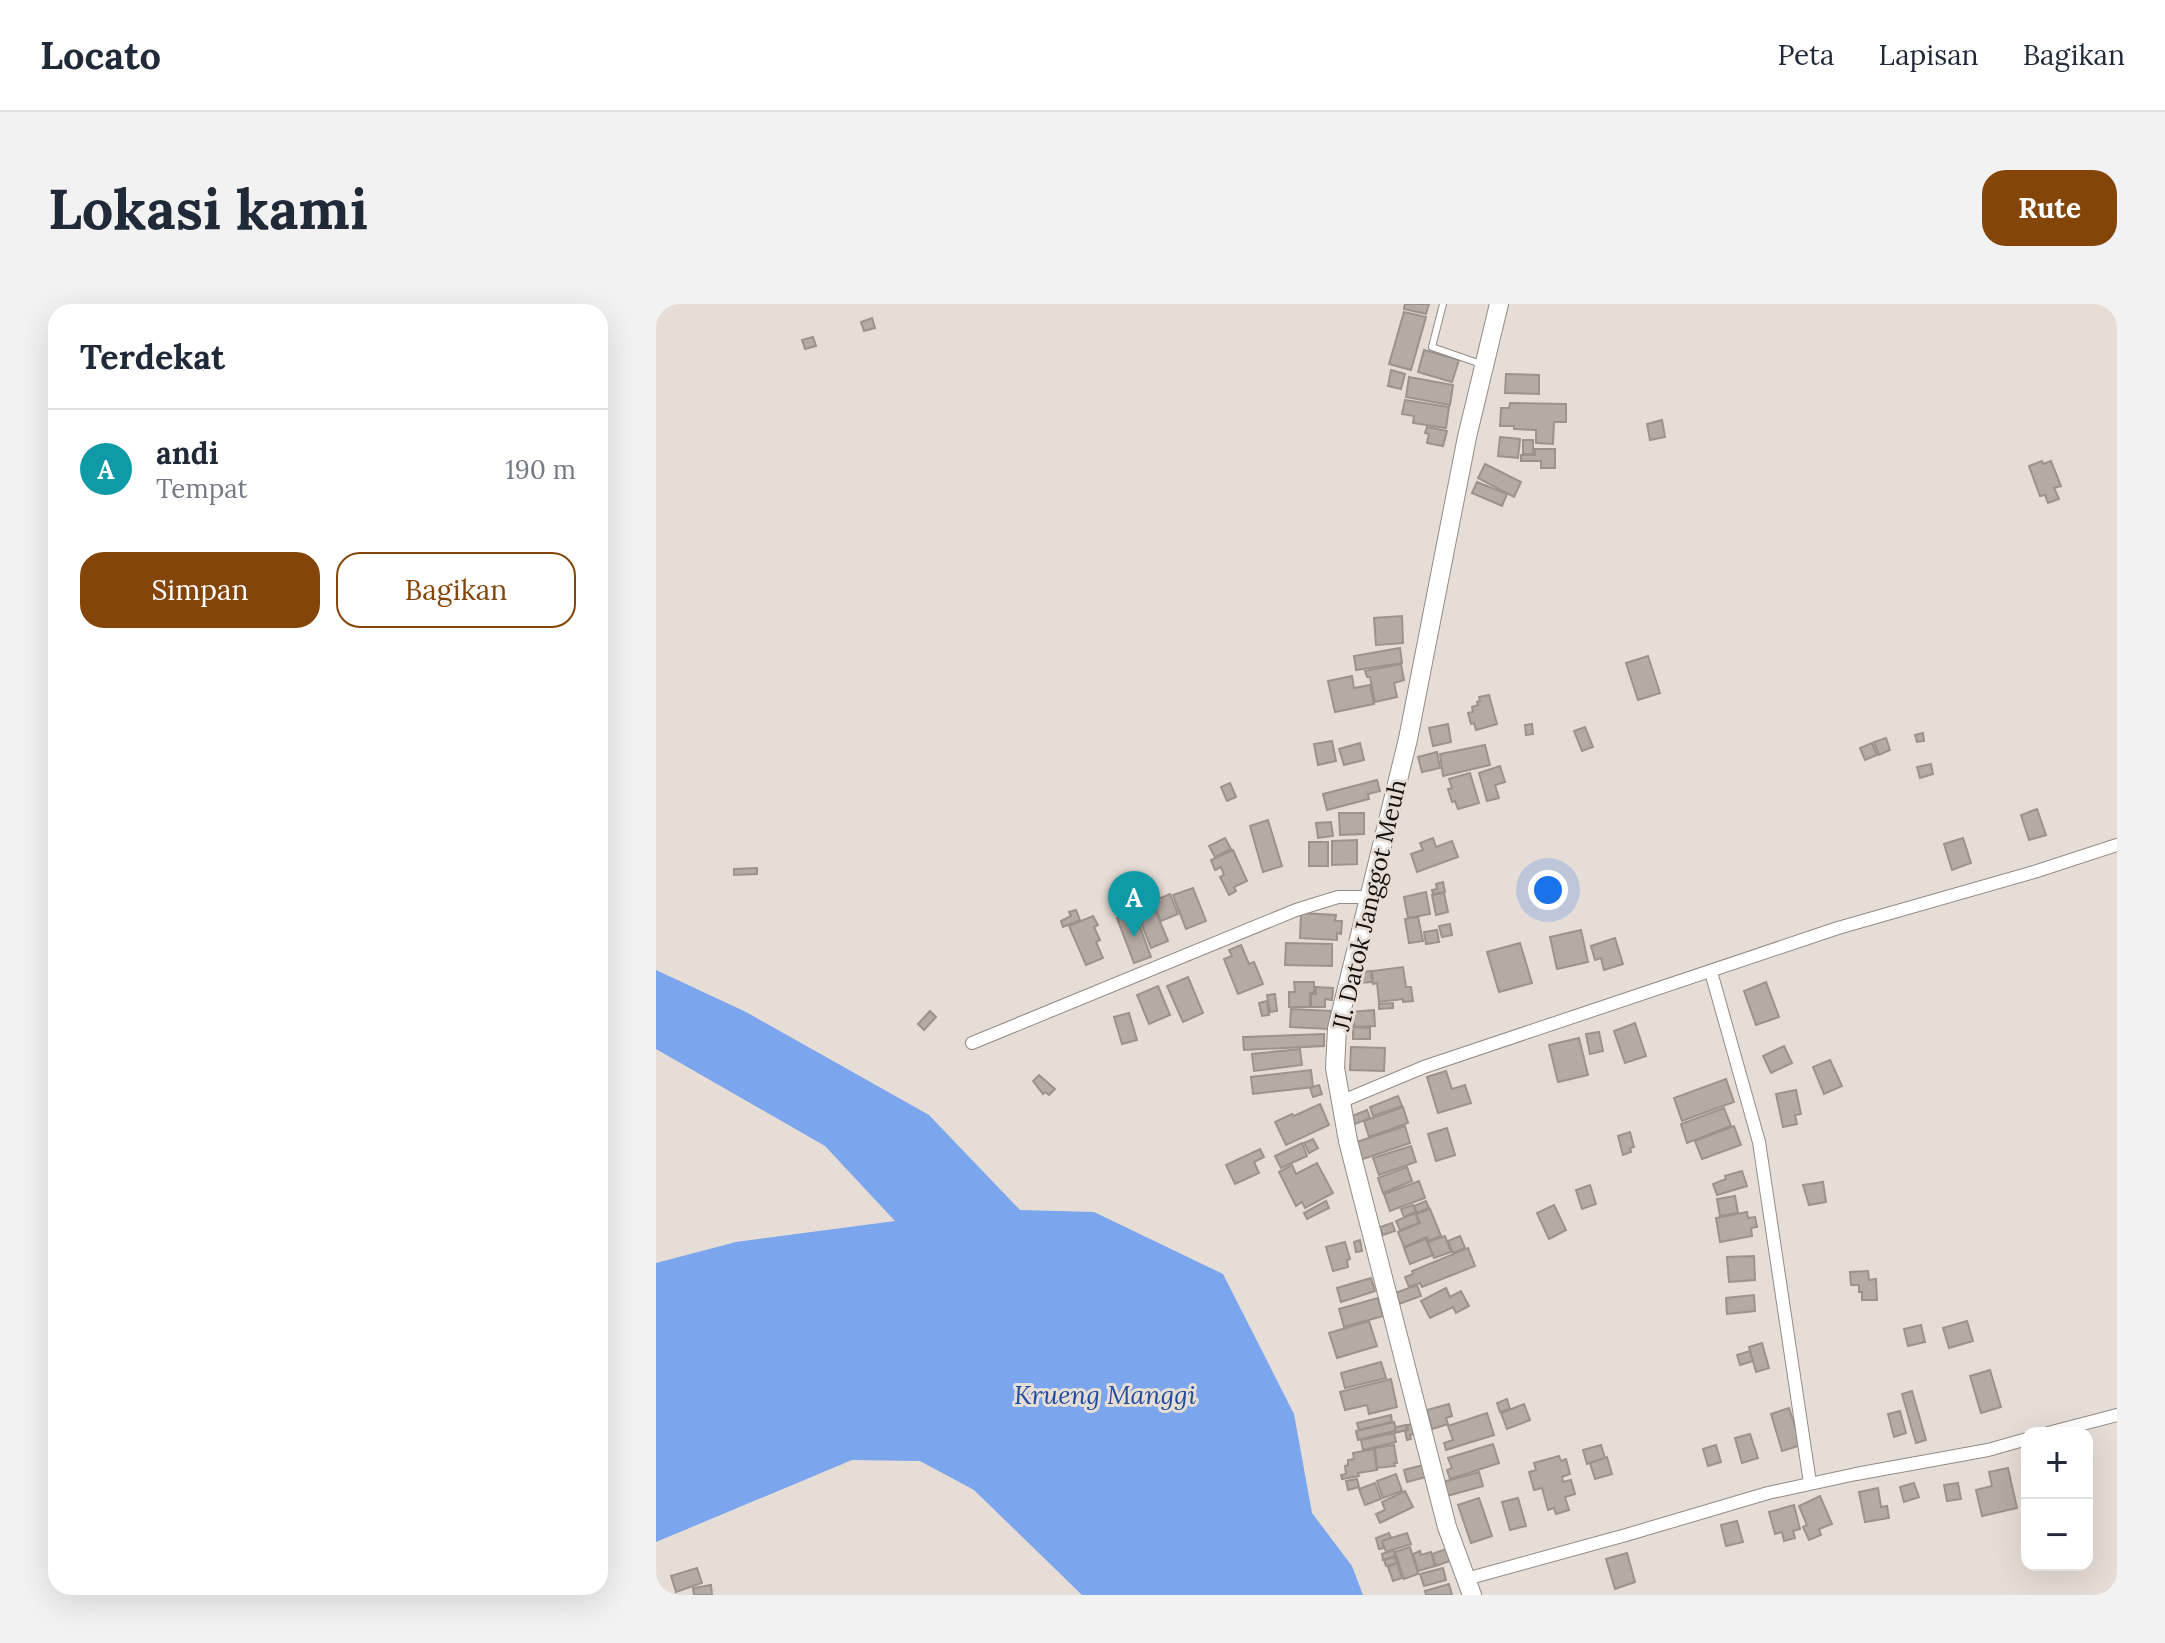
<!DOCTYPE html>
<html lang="id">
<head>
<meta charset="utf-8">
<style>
	body { margin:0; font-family:Lora,serif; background:#f2f2f3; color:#1f2937 }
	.controls { position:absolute; right:24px; bottom:24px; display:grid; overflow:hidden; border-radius:16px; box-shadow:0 8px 32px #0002 }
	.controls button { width:72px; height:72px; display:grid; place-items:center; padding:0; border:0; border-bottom:2px solid #e0e1e3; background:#fff; color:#1f2937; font:40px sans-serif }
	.you { position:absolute; left:892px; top:586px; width:28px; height:28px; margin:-20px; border:6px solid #fff; border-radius:50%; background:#1a73e8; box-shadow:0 0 0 12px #1a73e833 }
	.badge { display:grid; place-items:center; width:52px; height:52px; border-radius:50%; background:#844608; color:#fff; font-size:26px; font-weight:700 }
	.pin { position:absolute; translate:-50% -66px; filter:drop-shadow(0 2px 4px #0008) }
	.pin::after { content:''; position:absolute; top:42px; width:28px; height:24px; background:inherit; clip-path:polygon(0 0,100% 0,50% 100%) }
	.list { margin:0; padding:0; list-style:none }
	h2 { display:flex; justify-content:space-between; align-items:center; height:104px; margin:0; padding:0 32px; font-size:34px }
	h2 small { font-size:26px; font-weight:400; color:#747a83 }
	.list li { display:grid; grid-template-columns:52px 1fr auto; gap:24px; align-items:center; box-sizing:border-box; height:120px; padding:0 32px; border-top:2px solid #e0e1e3 }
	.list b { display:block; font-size:30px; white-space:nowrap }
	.list p { margin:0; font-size:26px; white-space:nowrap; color:#747a83 }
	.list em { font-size:26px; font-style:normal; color:#747a83 }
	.actions { display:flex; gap:16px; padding:24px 32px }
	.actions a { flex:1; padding:18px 0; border:2px solid #844608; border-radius:24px; text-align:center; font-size:28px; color:#844608 }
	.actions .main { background:#844608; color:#fff }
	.map { position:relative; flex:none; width:1461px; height:1291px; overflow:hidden; border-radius:24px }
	header { display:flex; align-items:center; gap:48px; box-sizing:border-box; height:112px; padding:0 40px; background:#fff; border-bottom:2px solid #e0e1e3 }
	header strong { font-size:38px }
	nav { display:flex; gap:44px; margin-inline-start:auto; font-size:28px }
	.intro { display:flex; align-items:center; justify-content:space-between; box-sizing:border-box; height:192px; padding:0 48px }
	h1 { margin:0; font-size:56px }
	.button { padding:20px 36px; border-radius:24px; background:#844608; color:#fff; font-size:28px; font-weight:700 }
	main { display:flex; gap:48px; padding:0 48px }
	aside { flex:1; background:#fff; border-radius:24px; box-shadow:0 8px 32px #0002 }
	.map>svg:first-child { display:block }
	.water { fill:#7ba5ec }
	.building { fill:#b4aba4; stroke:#9c938d; stroke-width:2 }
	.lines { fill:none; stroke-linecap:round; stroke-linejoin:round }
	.lane-casing { stroke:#938b84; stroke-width:8 }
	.street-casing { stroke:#938b84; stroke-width:14 }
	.secondary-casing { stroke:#938b84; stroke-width:20 }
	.lane { stroke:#fff; stroke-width:6 }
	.street { stroke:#fff; stroke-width:12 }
	.secondary { stroke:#fff; stroke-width:18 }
	.labels { text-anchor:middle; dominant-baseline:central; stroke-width:6; stroke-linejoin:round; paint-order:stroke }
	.street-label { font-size:24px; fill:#13100e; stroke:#e6ddd6 }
	.water-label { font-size:26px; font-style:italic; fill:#1f4da0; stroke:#e6ddd6 }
</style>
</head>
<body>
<header>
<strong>Locato</strong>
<nav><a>Peta</a><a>Lapisan</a><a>Bagikan</a></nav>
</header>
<div class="intro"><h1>Lokasi kami</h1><a class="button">Rute</a></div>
<main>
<aside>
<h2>Terdekat<small></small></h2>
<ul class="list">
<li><span class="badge" style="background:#0f9aa8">A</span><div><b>andi</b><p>Tempat</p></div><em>190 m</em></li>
</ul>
<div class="actions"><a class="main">Simpan</a><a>Bagikan</a></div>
</aside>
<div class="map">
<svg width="1461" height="1291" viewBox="0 0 1461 1291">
	<rect width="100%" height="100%" fill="#e6ddd6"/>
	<polygon class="water" points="0,666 90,708 273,811 364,906 438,908 567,970 638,1110 656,1209 696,1262 707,1291 426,1291 318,1186 264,1157 196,1156 0,1238 0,959 80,938 239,917 169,842 0,745"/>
	<g class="building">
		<polygon points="749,0 773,0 770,10 748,5"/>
		<polygon points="748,8 770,13 755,66 733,60"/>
		<polygon points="216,14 219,24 208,27 205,18"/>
		<polygon points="157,33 160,42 149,45 146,36"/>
		<polygon points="768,46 803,56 796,78 762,68"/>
		<polygon points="735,66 749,70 745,85 732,82"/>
		<polygon points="850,70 883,71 883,90 849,89"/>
		<polygon points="753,73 797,81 794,101 750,93"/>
		<polygon points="749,96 793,103 790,124 757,119 758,112 746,110"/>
		<polygon points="854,99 910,100 910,118 898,118 897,140 880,139 880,126 858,125 858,122 844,122 845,104 853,104"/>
		<polygon points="1006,116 1009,133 994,136 991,120"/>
		<polygon points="771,123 791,127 787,142 771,139 773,130 769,129"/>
		<polygon points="844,133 864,135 862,154 842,152"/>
		<rect x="867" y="136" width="10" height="14"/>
		<polygon points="879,145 899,145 899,164 885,164 885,157 865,157 865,151 879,151"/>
		<polygon points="1386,157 1387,160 1395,157 1405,182 1398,184 1403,195 1392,199 1389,191 1384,192 1373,162"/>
		<polygon points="829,160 865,178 858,193 822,174"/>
		<polygon points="821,178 851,190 846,202 816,189"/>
		<polygon points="746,312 747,339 720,341 718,314"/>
		<polygon points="744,344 746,359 700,366 698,352"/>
		<polygon points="992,352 1004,389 982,396 970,359"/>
		<polygon points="745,360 748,376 738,379 741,393 719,398 714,373 711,373 709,367"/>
		<polygon points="696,372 698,384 714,381 718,400 679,408 672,377"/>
		<polygon points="833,391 841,420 820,426 818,419 815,420 812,409 817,408 816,403 822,401 821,398 824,397 823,393"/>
		<polygon points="792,420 795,438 777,442 773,424"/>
		<polygon points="876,420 877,430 870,431 869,421"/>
		<polygon points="929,423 937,443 926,447 918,427"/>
		<polygon points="1267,429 1268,437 1261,438 1259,431"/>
		<polygon points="1230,434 1234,446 1223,451 1218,438"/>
		<polygon points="676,437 680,457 662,461 658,440"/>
		<polygon points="704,439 708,456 688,461 683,445"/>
		<polygon points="1216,439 1221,451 1209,456 1204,444"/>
		<polygon points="829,441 834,461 787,472 784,450"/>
		<polygon points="781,448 784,464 766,468 762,453"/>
		<polygon points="1275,460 1277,470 1264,474 1261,463"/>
		<polygon points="844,462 849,478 839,481 843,494 831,497 823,469"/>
		<polygon points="814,469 823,499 802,505 799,497 796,498 792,485 796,484 793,475"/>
		<polygon points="721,476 724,487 712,490 713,495 671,506 667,490"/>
		<polygon points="574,479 580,493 571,497 565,483"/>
		<polygon points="1381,505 1390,531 1373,536 1365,511"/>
		<polygon points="683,509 708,509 708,530 684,531"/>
		<polygon points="612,516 626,562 607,568 594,522"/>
		<polygon points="675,518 677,532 662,534 660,519"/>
		<polygon points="569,534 575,545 559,553 553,542"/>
		<polygon points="777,534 780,543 796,537 802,553 761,568 755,550 767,546 764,539"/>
		<polygon points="1307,534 1315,559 1296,566 1288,540"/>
		<polygon points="701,536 701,560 676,561 676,537"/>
		<rect x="653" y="538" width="19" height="24"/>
		<polygon points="577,546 591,577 578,583 580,587 573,591 564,573 568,571 565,563 559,566 555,556"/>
		<polygon points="101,564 101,570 78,571 78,565"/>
		<polygon points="787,578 789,588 777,590 776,586 781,585 780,580"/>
		<polygon points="537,584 550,617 530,625 517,591"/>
		<polygon points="770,588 774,610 752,614 748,593"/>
		<polygon points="788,589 792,608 780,611 776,591"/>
		<polygon points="514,590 522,610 505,617 497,597"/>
		<polygon points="496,598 512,637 495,644 479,604"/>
		<polygon points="420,606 424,616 407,623 405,617 415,612 413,608"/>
		<polygon points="478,607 495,653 478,659 461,614"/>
		<polygon points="645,609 680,611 679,617 686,617 685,630 681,629 681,636 644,634"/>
		<polygon points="437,612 442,621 438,623 444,636 440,638 447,654 430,661 413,622"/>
		<polygon points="762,613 767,637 753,639 749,615"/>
		<polygon points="794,620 796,631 786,633 783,622"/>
		<polygon points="781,626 783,638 770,640 768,628"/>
		<polygon points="925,626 932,658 901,665 894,633"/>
		<polygon points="959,634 967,660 948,666 945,654 939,656 935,642"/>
		<polygon points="630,639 676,640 676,662 629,661"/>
		<polygon points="864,639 876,679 843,688 831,648"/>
		<polygon points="585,641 593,660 598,658 607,680 582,690 568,655 576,652 573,646"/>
		<polygon points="747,663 750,683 755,683 757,697 747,698 747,695 723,698 721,679 717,680 716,667"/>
		<polygon points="715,667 716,678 703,679 703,668"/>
		<polygon points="532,673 547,709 527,718 511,682"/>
		<polygon points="638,678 658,678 658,689 654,689 654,703 633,703 633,688 639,688"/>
		<polygon points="1110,678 1123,713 1100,721 1088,687"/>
		<polygon points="502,682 514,711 493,720 481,691"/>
		<polygon points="660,683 677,684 676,696 669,695 669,703 655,703 655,690 660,690"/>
		<polygon points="619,690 621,707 614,708 611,691"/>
		<polygon points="611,697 613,711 606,712 603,699"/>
		<polygon points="737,699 737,704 723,705 723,700"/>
		<polygon points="635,705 675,707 674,725 634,723"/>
		<polygon points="718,706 719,722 698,723 698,719 694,720 694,708"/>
		<polygon points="274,707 280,713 268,726 262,720"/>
		<polygon points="473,709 481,736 466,740 458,713"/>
		<polygon points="979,719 990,752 969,759 958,727"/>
		<polygon points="697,723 714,724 714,735 697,735"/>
		<polygon points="943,728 947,747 934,750 930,730"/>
		<polygon points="668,730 668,742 588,746 587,733"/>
		<polygon points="923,734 932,771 902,778 893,741"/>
		<polygon points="1128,742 1136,759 1115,769 1107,752"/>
		<polygon points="695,743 729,744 728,767 694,766"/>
		<polygon points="644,745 646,761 598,767 596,750"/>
		<polygon points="1174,756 1186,782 1168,790 1157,763"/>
		<polygon points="655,766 657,783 597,790 595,773"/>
		<polygon points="790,767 796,785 809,781 815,799 782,809 771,773"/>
		<polygon points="383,771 399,785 393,791 389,788 387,790 377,777"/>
		<polygon points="1070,775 1078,798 1026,817 1018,794"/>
		<polygon points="663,781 666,790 657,793 654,784"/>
		<polygon points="1140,786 1145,810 1139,811 1141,820 1127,823 1120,790"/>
		<polygon points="742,792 746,802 717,812 714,803"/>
		<polygon points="664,800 673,821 630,841 619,818 636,810 638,812"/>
		<polygon points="747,803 752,819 713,833 708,817"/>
		<polygon points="1068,804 1075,822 1031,839 1025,820"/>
		<polygon points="711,806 714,814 699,820 696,812"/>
		<polygon points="749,822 754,839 704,856 698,839"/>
		<polygon points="1078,822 1085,841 1046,855 1039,837"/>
		<polygon points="791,824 799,851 780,857 772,830"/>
		<polygon points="974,828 978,843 974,844 975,848 967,851 962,832"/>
		<polygon points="657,835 662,844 653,849 648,839"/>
		<polygon points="646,839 651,852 625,864 619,852"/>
		<polygon points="755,842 760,858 723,871 717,854"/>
		<polygon points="604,845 608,853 598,858 603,869 579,880 570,861"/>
		<polygon points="661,859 677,889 649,904 646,898 640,902 623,868 636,861 640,870"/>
		<polygon points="751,863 756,877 727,889 722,874"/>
		<polygon points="1086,867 1091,882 1061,891 1057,880 1070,875 1069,872"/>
		<polygon points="763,877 769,894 734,907 728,890"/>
		<polygon points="1167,878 1170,898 1153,901 1147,881"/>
		<polygon points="934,881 940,900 926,905 920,886"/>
		<polygon points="1079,892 1082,909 1064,912 1061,895"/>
		<polygon points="670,897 673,904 651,915 648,909"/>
		<polygon points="770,897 773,904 761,909 758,902"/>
		<polygon points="757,901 760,908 748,913 745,905"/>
		<polygon points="898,901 910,926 893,935 881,909"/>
		<polygon points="774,905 785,932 772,937 771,933 748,943 742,928 764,919 760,910"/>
		<polygon points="1091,908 1092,914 1099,913 1101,923 1095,924 1096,932 1064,938 1060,914"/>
		<polygon points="759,909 763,919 744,926 740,917"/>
		<polygon points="736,919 739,927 727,931 724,923"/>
		<polygon points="789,932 795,948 778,954 772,938"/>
		<polygon points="804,932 809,944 797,949 792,937"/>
		<polygon points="770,935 777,951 754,960 748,944"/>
		<polygon points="704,936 706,947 700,948 698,938"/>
		<polygon points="689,938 694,955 691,956 692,963 677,967 670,943"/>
		<polygon points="812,944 819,962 766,983 764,979 753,983 749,973 757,970 756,967"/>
		<polygon points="1098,952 1099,976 1073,978 1071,953"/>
		<polygon points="1212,967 1213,976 1220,975 1221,996 1206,996 1206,988 1203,988 1203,981 1195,981 1194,968"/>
		<polygon points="715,974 719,987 685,998 681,984"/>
		<polygon points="761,981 765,992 743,1000 739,989"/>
		<polygon points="790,984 794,993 805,987 813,1002 800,1009 797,1003 774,1014 765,997"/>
		<polygon points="1098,991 1099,1007 1071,1010 1070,994"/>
		<polygon points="722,994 727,1012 688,1023 683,1005"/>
		<polygon points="713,1017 721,1042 681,1054 673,1029"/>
		<polygon points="1311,1017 1317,1037 1293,1044 1287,1024"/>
		<polygon points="1265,1021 1269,1038 1252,1042 1248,1025"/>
		<polygon points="1106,1039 1113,1064 1100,1068 1093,1043"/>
		<polygon points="1094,1047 1097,1057 1084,1061 1081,1051"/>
		<polygon points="725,1058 730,1074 689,1084 685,1069"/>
		<polygon points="1334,1066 1345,1103 1325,1109 1314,1072"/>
		<polygon points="735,1075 741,1103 713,1110 711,1101 689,1106 684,1088"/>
		<polygon points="1256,1087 1270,1136 1260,1139 1246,1090"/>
		<polygon points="851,1095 854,1105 844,1108 841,1099"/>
		<polygon points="793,1100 796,1112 790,1114 792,1120 776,1125 771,1106"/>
		<polygon points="868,1100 874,1116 851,1125 845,1109"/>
		<polygon points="1133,1104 1145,1141 1126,1147 1115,1110"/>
		<polygon points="1244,1107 1250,1129 1238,1133 1232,1110"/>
		<polygon points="831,1109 838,1131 790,1146 788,1139 797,1136 792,1122"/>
		<polygon points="735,1111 736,1118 703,1126 701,1119"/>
		<polygon points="738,1118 740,1125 738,1127 702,1136 700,1127"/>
		<polygon points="756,1120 758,1130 754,1131 755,1135 751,1136 749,1127 752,1126 751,1121"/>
		<polygon points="750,1121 751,1126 739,1129 740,1123"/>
		<polygon points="738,1129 740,1138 707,1146 705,1136"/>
		<polygon points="1094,1130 1102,1154 1086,1159 1079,1134"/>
		<polygon points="837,1140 843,1159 794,1175 791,1166 796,1164 792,1154"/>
		<polygon points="738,1141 741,1159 738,1159 739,1162 721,1164 719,1144"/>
		<polygon points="945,1141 949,1154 931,1160 927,1146"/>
		<polygon points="1060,1141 1065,1158 1052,1162 1047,1145"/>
		<polygon points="718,1145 721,1166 702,1169 703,1172 686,1175 685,1171 690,1170 689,1162 692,1161 692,1156 698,1155 697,1149"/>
		<polygon points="903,1152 905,1157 910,1155 914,1170 906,1173 907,1178 915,1176 919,1190 909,1193 913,1206 900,1210 898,1204 892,1206 886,1184 878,1186 873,1168 880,1166 878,1159"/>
		<polygon points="951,1153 956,1170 939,1175 934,1159"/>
		<polygon points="767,1161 770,1173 751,1178 748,1166"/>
		<polygon points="1352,1164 1361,1204 1326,1212 1320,1186 1336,1182 1333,1168"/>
		<polygon points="823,1168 827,1182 791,1192 787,1178"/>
		<polygon points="740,1170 746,1187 727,1194 721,1177"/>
		<polygon points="701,1175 703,1183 692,1186 690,1177"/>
		<polygon points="719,1179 725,1195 709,1201 703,1185"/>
		<polygon points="1258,1179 1263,1193 1248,1198 1244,1183"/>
		<polygon points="1302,1179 1305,1195 1291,1197 1288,1181"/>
		<polygon points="1222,1184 1225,1203 1231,1202 1233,1214 1209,1218 1203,1188"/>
		<polygon points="749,1187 757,1203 724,1219 720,1210 729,1206 726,1198"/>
		<polygon points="1164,1192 1176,1220 1163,1225 1165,1231 1153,1236 1147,1223 1151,1221 1143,1202"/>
		<polygon points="823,1194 836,1232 815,1239 802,1201"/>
		<polygon points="862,1194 870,1222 854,1226 846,1198"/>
		<polygon points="1138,1201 1144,1225 1137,1227 1139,1234 1128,1237 1126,1228 1119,1230 1113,1208"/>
		<polygon points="1081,1217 1087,1238 1070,1242 1065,1221"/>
		<polygon points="733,1229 735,1234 726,1237 728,1244 723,1245 720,1234"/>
		<polygon points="751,1229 755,1240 730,1248 726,1237"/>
		<polygon points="754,1243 762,1270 748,1275 739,1248"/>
		<polygon points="790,1245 794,1257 780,1262 776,1250"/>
		<polygon points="738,1246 739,1252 727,1256 726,1250"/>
		<polygon points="764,1247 765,1251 775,1248 779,1262 762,1267 757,1250"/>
		<polygon points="971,1249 979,1278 959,1285 950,1255"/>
		<polygon points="739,1253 741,1259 730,1262 728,1256"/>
		<polygon points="741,1259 746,1274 737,1277 732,1263"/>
		<polygon points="41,1264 46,1279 20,1288 15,1272"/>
		<polygon points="787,1264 790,1276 768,1282 764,1270"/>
		<polygon points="793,1280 796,1291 770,1291 769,1287"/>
		<polygon points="55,1281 56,1291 38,1291 37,1284"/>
	</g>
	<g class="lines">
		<defs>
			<polyline id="lane" points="787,0 776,43 825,60"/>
			<g id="street">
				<polyline points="1055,668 1103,838 1154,1179"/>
				<polyline points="316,739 640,606 682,593 714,593"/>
				<polyline points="684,798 768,763 1182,624 1378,568 1461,541"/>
				<polyline points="1392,1129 1461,1111"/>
				<polyline points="810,1275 970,1231 1112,1189 1200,1170 1332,1146 1371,1135"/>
			</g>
			<polyline id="secondary" points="816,1291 791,1223 692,837 679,764 681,725 752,435 811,133 843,0"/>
		</defs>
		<use href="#lane" class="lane-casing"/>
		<use href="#street" class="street-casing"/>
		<use href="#secondary" class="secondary-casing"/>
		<use href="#lane" class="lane"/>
		<use href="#street" class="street"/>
		<use href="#secondary" class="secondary"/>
	</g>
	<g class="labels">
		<g class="street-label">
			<text transform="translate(713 601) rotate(-77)">JI. Datok Janggot Meuh</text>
		</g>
		<g class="water-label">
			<text x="449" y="1090">Krueng Manggi</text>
		</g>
	</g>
</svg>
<div class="controls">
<button>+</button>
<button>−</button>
</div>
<div class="you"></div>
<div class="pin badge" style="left:478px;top:633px;background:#0f9aa8">A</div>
</div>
</main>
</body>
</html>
